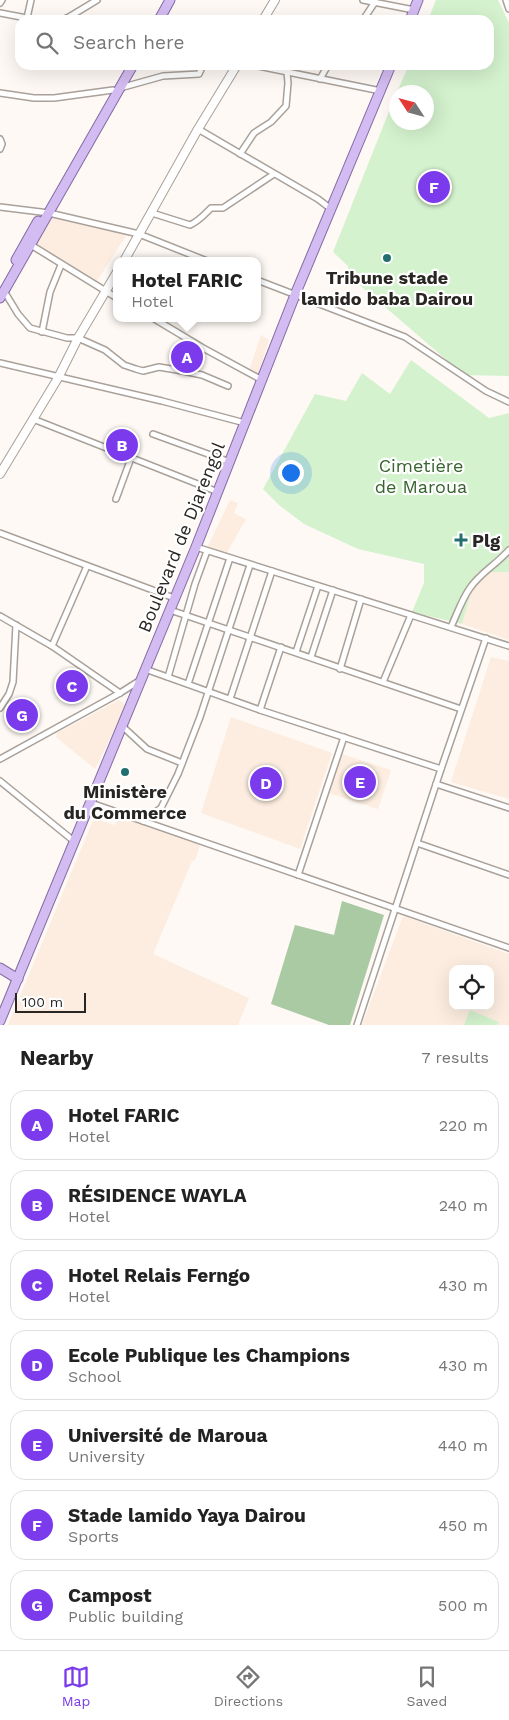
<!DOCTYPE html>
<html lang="en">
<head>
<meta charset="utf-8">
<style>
	body { margin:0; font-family:"Work Sans",sans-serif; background:#f2f2f2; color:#222 }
	.controls { position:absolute; right:15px; bottom:15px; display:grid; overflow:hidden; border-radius:10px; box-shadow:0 5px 20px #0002 }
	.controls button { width:45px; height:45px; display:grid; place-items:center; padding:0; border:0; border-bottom:1px solid #e0e0e0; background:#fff; color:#222; font:25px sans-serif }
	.compass { position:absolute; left:389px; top:85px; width:45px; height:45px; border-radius:50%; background:#fff; box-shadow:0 5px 20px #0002; rotate:306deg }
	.scale { position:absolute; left:15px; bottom:12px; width:71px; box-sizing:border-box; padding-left:5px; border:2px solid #292523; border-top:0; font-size:14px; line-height:18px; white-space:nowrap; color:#292523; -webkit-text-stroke:4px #fff; paint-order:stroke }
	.you { position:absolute; left:290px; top:472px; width:18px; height:18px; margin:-12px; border:4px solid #fff; border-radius:50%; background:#1a73e8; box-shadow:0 0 0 8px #1a73e833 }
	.badge { display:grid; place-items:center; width:32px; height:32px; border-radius:50%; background:#7c3aed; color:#fff; font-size:16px; font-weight:700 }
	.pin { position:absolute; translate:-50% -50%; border:2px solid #fff; box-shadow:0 1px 5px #0006 }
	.popup { position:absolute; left:113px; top:257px; width:148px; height:65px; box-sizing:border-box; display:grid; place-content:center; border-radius:10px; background:#fff; filter:drop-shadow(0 1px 4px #0005); font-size:16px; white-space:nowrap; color:#767676 }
	.popup b { font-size:19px; color:#222 }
	.popup::after { content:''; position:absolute; left:50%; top:100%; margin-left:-10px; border:10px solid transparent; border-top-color:#fff }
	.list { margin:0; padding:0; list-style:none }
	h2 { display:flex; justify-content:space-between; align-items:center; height:65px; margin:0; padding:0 20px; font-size:21px }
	h2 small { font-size:16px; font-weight:400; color:#767676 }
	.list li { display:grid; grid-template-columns:32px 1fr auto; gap:15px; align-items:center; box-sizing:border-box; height:70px; margin:0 10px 10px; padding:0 10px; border:1px solid #e0e0e0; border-radius:15px }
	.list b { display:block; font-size:19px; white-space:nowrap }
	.list p { margin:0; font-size:16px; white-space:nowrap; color:#767676 }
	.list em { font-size:16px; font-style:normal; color:#767676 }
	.icon { flex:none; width:28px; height:28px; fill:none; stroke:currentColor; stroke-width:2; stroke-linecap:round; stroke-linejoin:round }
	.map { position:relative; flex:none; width:509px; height:1025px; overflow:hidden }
	.search { position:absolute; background:#fff; box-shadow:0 5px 20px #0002; left:15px; right:15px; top:15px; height:55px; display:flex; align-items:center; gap:12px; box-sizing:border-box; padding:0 18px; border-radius:15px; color:#767676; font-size:19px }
	.sheet { height:625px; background:#fff }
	nav { display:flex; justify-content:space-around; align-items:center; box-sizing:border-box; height:70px; border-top:1px solid #e0e0e0; background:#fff; font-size:14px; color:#767676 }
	nav a { display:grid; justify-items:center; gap:2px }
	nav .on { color:#7c3aed }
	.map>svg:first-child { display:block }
	.built { fill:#fcede0; fill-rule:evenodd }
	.green { fill:#d4f2ce }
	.forest { fill:#a9caa3 }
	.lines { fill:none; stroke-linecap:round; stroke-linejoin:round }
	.street-casing { stroke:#a9a19a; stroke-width:8 }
	.secondary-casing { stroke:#a9a19a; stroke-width:10 }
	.primary-casing { stroke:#856aa3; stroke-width:11 }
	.street { stroke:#fff; stroke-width:5 }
	.secondary { stroke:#fff; stroke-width:8 }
	.primary { stroke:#d3bcf1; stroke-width:9 }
	.poi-dot { fill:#236f6f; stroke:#fff; stroke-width:2 }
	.labels { text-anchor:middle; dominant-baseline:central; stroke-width:4.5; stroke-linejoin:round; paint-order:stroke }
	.poi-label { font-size:18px; font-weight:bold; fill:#292523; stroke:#fff }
	.park-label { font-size:18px; fill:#37632e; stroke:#fff }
	.street-label { font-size:18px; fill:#292523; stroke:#fff }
</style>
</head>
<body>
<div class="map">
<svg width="509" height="1025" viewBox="0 0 509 1025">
	<rect width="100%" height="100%" fill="#fef9f4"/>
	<g class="built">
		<polygon points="52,216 127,234 95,284 33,245"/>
		<polygon points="261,335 269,340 258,375 249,371"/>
		<polygon points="230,500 238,503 234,513 246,519 226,554 207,548"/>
		<polygon points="477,572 509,572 509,640 462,624"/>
		<polygon points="491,657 509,661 509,799 451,782"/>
		<polygon points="119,700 126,706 95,769 56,737 57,733"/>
		<polygon points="231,717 332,753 300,849 201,813"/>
		<polygon points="342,754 391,770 378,809 329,793"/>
		<polygon points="122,808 202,839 195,860 192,861 153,954 249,998 238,1025 8,1025 94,818 115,825"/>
		<path d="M403,916L509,954V1025H362ZM453,969H490V1006H453Z"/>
	</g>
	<g class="green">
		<polygon points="436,0 498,0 509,23 509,376 464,375 348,275 348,266 333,252 396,94 396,122 426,122 426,92 397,92 409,65 489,65 489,20 428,20"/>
		<polygon points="411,360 489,418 509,413 509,572 477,572 462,624 412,612 424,583 424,564 358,549 304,524 279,505 263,489 315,394 346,401 362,373 390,394"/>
		<polygon points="470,1010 499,1022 497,1025 464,1025"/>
	</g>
	<polygon class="forest" points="342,901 384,915 350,1025 329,1025 271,1004 295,925 334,935"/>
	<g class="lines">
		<defs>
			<g id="street">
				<polyline points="363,0 414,10"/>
				<polyline points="506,0 509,9"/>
				<polyline points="0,3 2,0"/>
				<polyline points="0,13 37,20"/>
				<polyline points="27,18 31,0"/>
				<polyline points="62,20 69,17 97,0"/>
				<polyline points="363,20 375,2"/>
				<polyline points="253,65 381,91"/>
				<polyline points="320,79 328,65"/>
				<polyline points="120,88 163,76 199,74 203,65"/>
				<polyline points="0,93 34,98 54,98 113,90"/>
				<polyline points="198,129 318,199 331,209"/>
				<polyline points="0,139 2,144 0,149"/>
				<polyline points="240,154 254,133 271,122 286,106 288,83 287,72"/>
				<polyline points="0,207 49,213 139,234 207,261"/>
				<path d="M152,213L190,225C199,221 204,215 211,208H223L274,174"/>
				<polyline points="31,245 117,298"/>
				<polyline points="257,280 405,337 486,391 509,402"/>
				<polyline points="4,291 18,314 30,328 67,338 78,338 105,350 124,365 136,369 143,371 159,367 183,371 202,375 228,386"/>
				<polyline points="153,318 203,348 262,380"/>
				<polyline points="42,332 50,292 61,265"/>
				<polyline points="0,363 162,401 245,423"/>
				<polyline points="33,419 218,492"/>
				<polyline points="153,434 230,462"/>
				<polyline points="116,499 131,458"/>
				<polyline points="0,533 174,598"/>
				<polyline points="196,547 509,646"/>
				<polyline points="170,610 461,709"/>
				<polyline points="0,616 52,646 120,693"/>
				<path d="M451,627C457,614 462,599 470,588C480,573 497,564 509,550"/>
				<polyline points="52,646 87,566"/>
				<polyline points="296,652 318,586"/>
				<polyline points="311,657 333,590"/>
				<polyline points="145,669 260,710 441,769"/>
				<polyline points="340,669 361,599"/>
				<polyline points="168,677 195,584 207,551"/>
				<polyline points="383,682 411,615"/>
				<polyline points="188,684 230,558"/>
				<polyline points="230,699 272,571"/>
				<polyline points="0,708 9,694 13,682 16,625"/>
				<polyline points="260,710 281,647"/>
				<polyline points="122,726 147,749 182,763"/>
				<polyline points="0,759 120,693 139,681"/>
				<polyline points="0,781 75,842"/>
				<polyline points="436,784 509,808"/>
				<polyline points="91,803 509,948"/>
				<polyline points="143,821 161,808 178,774 200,717 250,565"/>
				<polyline points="417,843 509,875"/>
				<polyline points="298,875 344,737"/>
				<polyline points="357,1025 441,769 486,638"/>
			</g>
			<g id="secondary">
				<polyline points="263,20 275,0"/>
				<polyline points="124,261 198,129 237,65"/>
				<polyline points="0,474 58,378 78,338 117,272"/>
			</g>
			<g id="primary">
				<polyline points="159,20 170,0"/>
				<polyline points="410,20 418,0"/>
				<polyline points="16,260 38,221"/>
				<polyline points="0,298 133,65"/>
				<polyline points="0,968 18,979"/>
				<polyline points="0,1021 196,547 295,295 391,65"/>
			</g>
		</defs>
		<use href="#street" class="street-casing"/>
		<use href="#secondary" class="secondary-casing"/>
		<use href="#primary" class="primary-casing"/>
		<use href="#street" class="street"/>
		<use href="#secondary" class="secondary"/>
		<use href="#primary" class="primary"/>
	</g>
	<g class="poi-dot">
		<circle cx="387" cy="258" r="5"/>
		<path d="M458.5 532.5h5v5h5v5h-5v5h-5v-5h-5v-5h5z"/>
		<circle cx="125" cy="772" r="5"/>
	</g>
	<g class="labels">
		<g class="poi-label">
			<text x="387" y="277">Tribune stade<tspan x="387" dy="21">lamido baba Dairou</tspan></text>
			<text x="472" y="540" text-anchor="start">Plg</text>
			<text x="125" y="791">Ministère<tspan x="125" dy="21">du Commerce</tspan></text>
		</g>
		<g class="park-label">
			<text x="421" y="465">Cimetière<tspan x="421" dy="21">de Maroua</tspan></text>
		</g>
		<g class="street-label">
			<text transform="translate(181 537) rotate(-68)">Boulevard de Djarengol</text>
		</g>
	</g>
</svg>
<div class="controls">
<button><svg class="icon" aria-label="locate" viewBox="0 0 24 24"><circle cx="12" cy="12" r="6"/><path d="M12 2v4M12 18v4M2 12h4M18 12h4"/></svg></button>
</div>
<svg class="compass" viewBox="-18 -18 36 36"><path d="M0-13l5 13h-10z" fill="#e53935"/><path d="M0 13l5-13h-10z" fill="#767676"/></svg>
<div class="scale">100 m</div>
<div class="you"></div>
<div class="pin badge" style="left:187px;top:357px">A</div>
<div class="popup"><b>Hotel FARIC</b>Hotel</div>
<div class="pin badge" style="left:122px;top:445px">B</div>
<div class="pin badge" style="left:72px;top:686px">C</div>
<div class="pin badge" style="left:266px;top:783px">D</div>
<div class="pin badge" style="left:360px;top:782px">E</div>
<div class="pin badge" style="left:434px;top:187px">F</div>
<div class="pin badge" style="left:22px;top:715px">G</div>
<div class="search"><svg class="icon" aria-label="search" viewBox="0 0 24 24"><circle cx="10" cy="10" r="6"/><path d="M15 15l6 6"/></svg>Search here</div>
</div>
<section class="sheet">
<h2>Nearby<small>7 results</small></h2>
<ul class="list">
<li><span class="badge">A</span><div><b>Hotel FARIC</b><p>Hotel</p></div><em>220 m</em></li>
<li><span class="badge">B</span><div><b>RÉSIDENCE WAYLA</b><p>Hotel</p></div><em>240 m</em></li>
<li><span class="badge">C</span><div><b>Hotel Relais Ferngo</b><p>Hotel</p></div><em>430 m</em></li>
<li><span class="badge">D</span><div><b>Ecole Publique les Champions</b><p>School</p></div><em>430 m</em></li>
<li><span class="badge">E</span><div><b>Université de Maroua</b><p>University</p></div><em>440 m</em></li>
<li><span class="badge">F</span><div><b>Stade lamido Yaya Dairou</b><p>Sports</p></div><em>450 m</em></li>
<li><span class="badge">G</span><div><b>Campost</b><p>Public building</p></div><em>500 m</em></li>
</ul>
</section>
<nav>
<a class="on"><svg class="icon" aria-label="map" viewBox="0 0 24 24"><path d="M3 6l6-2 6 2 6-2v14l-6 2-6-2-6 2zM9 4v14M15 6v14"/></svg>Map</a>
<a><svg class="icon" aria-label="directions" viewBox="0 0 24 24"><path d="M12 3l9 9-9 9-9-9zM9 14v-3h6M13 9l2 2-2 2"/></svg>Directions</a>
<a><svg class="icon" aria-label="saved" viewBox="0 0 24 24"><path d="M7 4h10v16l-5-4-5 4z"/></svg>Saved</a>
</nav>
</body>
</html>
